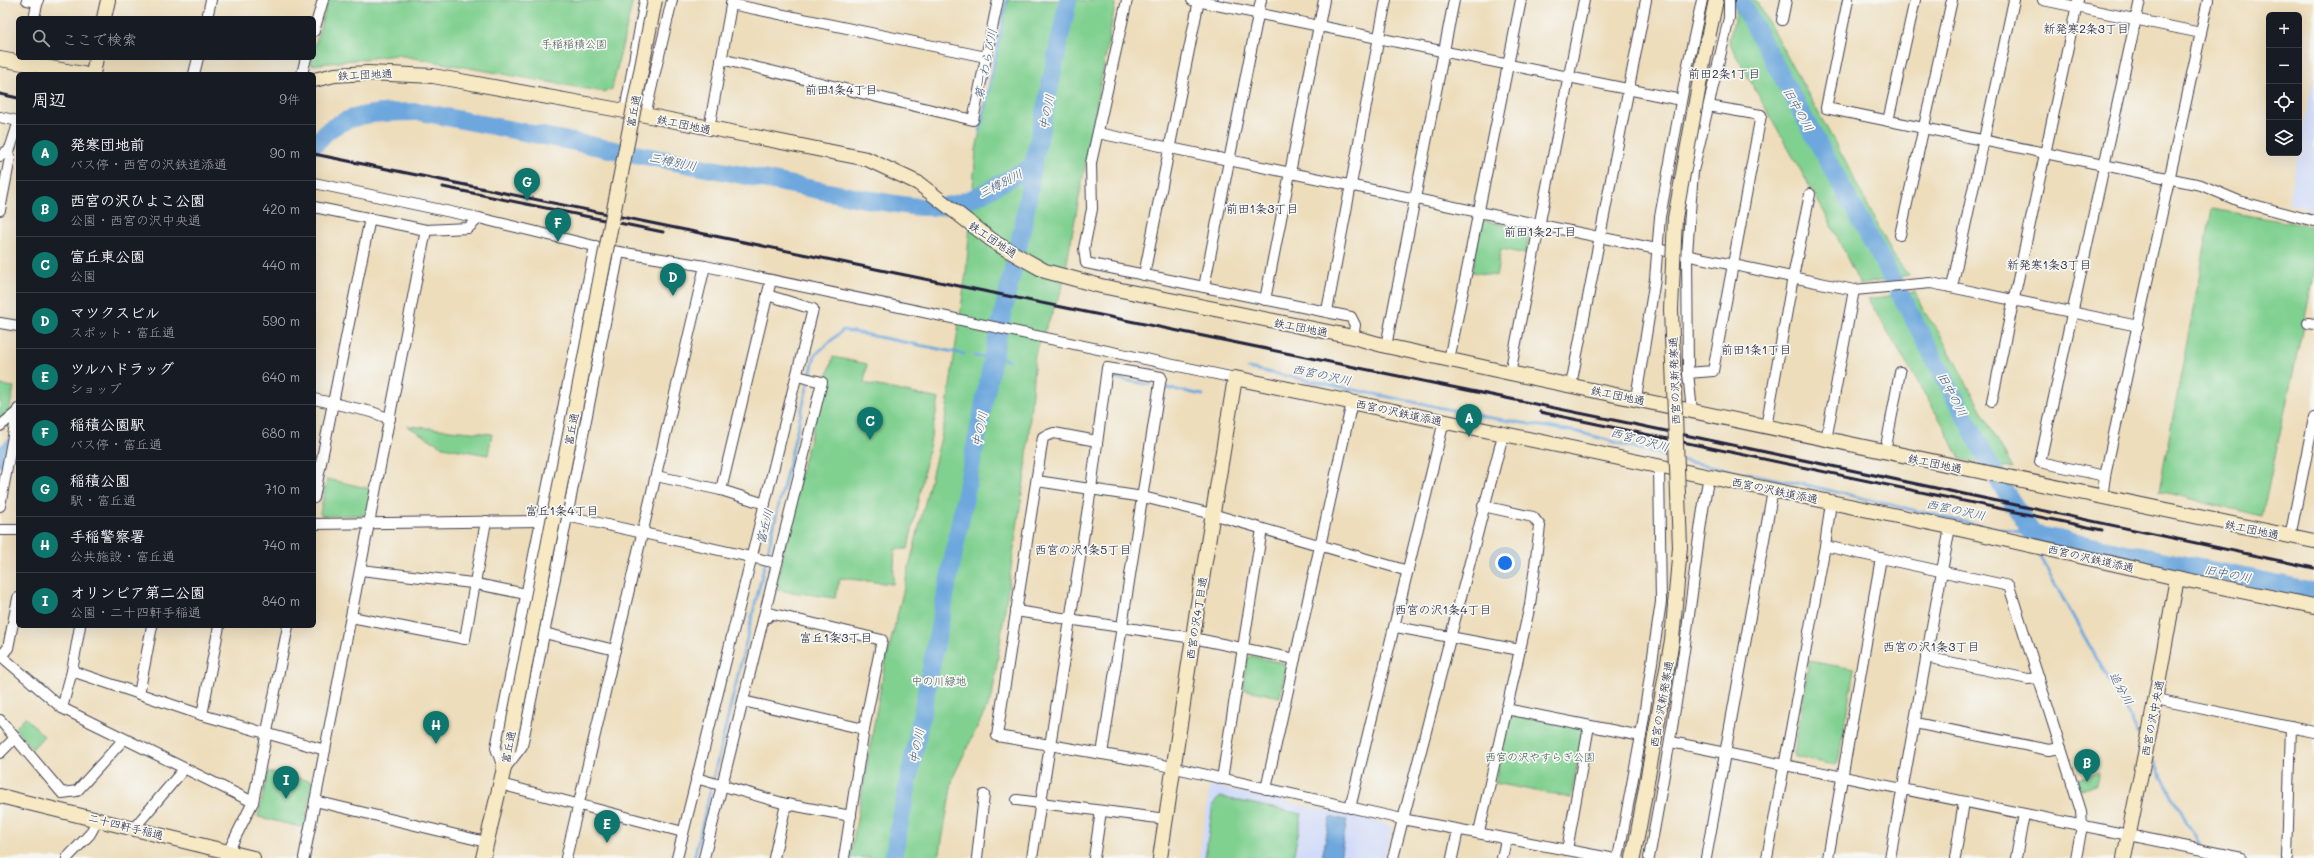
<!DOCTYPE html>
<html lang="ja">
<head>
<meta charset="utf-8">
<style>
	body { margin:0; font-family:Mali,"Klee One",sans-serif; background:#242831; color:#f1f3f6 }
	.controls { position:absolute; right:12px; top:12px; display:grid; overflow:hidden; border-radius:6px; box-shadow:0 4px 16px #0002 }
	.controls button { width:36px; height:36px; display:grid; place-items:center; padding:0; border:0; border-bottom:1px solid #363941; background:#171b24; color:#f1f3f6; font:20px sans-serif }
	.you { position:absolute; left:1505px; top:563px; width:14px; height:14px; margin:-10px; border:3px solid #fff; border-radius:50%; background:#1a73e8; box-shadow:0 0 0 6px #1a73e833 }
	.badge { display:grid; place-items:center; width:26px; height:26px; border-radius:50%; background:#0f766e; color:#fff; font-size:13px; font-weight:700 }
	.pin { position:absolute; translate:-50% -33px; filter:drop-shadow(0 1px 2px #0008) }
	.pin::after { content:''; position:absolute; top:21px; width:14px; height:12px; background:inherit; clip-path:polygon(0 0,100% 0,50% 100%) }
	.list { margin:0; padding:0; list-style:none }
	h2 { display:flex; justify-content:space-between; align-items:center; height:52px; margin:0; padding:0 16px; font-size:17px }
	h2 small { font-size:13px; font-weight:400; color:#9ea1a6 }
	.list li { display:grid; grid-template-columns:26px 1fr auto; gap:12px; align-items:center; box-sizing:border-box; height:56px; padding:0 16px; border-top:1px solid #363941 }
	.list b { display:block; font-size:15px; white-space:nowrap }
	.list p { margin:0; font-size:13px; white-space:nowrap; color:#9ea1a6 }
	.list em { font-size:13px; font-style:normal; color:#9ea1a6 }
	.icon { flex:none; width:22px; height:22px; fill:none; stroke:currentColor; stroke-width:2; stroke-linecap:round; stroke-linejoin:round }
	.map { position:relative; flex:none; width:2314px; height:858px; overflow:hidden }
	.search { position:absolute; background:#171b24; box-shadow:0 4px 16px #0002; left:16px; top:16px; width:300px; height:44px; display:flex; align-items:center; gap:10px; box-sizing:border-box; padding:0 14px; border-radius:6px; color:#9ea1a6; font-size:15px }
	.panel { position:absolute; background:#171b24; box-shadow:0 4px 16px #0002; left:16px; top:72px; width:300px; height:556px; border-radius:6px }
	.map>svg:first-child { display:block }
	.built { fill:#d0daf9 }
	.green { fill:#80d090; stroke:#517966 }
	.water { fill:#6da7dd; stroke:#48648c }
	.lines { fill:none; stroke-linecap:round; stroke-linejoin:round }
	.stream { stroke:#6da7dd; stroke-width:3 }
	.river { stroke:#6da7dd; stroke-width:18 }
	.street-casing { stroke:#403e4e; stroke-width:12 }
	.secondary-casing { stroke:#403e4e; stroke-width:16 }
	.street { stroke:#fff; stroke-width:10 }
	.secondary { stroke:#f7e9c3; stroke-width:14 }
	.rail { stroke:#22223b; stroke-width:3 }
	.secondary-bridge-casing { stroke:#403e4e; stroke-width:16; stroke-linecap:butt }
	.secondary-bridge { stroke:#f7e9c3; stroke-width:14 }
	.labels { text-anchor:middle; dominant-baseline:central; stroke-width:3.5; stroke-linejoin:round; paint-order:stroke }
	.park-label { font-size:11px; fill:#3e5654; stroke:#f6f6f2 }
	.street-label { font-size:11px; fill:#22223b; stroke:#f6f6f2 }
	.neighbourhood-label { font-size:12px; fill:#22223b; stroke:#f6f6f2 }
	.water-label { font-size:12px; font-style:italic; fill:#40577c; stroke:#f6f6f2 }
</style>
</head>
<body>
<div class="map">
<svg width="2314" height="858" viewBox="0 0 2314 858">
	<rect width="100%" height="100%" fill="#f6f6f2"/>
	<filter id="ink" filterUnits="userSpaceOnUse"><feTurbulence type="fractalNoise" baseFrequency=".025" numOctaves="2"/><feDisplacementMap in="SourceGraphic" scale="8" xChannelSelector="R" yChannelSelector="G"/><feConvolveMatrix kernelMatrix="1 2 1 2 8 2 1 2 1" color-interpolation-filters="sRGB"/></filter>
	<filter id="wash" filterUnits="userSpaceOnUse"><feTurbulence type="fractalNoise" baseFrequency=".012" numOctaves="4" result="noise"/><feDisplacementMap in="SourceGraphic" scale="16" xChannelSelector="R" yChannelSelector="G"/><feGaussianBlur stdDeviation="0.9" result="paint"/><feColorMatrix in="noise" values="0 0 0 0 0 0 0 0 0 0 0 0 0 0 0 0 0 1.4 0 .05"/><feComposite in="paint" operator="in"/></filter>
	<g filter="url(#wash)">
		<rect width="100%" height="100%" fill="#edddbb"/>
		<g class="built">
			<polygon points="2314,73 2314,210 2288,204"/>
			<polygon points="1210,785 1388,824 1392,830 1384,858 1199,858"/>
		</g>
		<g class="green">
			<polygon points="328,0 633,0 612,89 604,92 397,55 312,65 310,63 311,58 314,58 314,49"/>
			<polygon points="1007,0 1116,0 1062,289 1035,354 1026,467 992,697 953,777 939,858 850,858 884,669 945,421 966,273 976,150"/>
			<polygon points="1736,0 1756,0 1845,161 1893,255 1908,275 1860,285 1832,226 1734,52 1729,40 1736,13"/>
			<polygon points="2212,209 2314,227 2314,276 2262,516 2159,491"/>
			<polygon points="1482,220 1530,230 1526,254 1501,249 1496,276 1472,272"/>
			<polygon points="1915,292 1925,313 1940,334 2013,469 1960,459 1946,430 1868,299"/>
			<polygon points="833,357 867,364 864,383 939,399 908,549 895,549 893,584 840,578 835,598 776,590 798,481"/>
			<polygon points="0,385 14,387 9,412 0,419"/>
			<polygon points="407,426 492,434 488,455 443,447"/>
			<polygon points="327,479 371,489 367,513 363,515 322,516 320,513"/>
			<polygon points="1251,656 1283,663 1286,668 1280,697 1243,689 1247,659"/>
			<polygon points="1809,661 1854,669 1838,763 1835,765 1796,757 1794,754"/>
			<polygon points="1514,715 1580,728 1583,732 1571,798 1495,783 1510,718"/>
			<polygon points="25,717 44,736 32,749 15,728"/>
			<polygon points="268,772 312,781 305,828 258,817"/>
			<polygon points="2099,773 2096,785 2080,790 2077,779"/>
			<polygon points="1220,797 1302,814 1293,858 1205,858 1213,804"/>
		</g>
		<polygon class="water" points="1330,817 1347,820 1340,858 1322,858"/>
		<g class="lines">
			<g class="stream">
				<polyline points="980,131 1007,0"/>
				<polyline points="975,356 982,357 994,352 1008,361"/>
				<polyline points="1248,368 1486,417 1578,432 1673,458"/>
				<polyline points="1115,378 1150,385"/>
				<polyline points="1167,388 1203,395"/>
				<polyline points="1680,460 1811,486 1981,526 2033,534"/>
				<polyline points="2037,552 2143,741"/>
				<polyline points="2150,755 2200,846"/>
				<polyline points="694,858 815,355 843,330 964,354"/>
			</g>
			<g class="river">
				<polyline points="1740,0 1889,273 2001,485 2033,534 2314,591"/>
				<path d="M314,145C319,140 324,134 329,130C354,111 392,112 421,112L859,198C888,202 921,211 950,205C978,200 1008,178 1033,166"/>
				<polyline points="0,458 18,442"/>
				<polyline points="893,858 994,352 1024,221 1033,166 1068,0"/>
			</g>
		</g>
	</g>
	<g filter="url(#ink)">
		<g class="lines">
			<defs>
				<g id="street">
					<polyline points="27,0 38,2"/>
					<polyline points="1127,0 1091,163 1092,209 1084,248 1086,263 1351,317 1355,325 1353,337"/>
					<polyline points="1192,0 1681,100"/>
					<polyline points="1848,0 1826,108 2201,185 2239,201 2314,221"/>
					<polyline points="2043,0 2201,33"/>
					<polyline points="731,4 986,57"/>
					<polyline points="34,18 38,0"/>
					<polyline points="207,18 211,0"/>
					<polyline points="1782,20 1786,0"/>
					<polyline points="314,31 323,0"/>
					<polyline points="721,59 973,120 998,0"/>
					<polyline points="194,74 198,58"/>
					<polyline points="302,74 306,58"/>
					<polyline points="625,111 645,0"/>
					<polyline points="645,115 672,0"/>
					<polyline points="0,117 18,121"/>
					<polyline points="1888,121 1915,0"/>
					<polyline points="709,129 732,0"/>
					<polyline points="1098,133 1854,290 1931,283 2138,326"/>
					<polyline points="0,156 10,149 18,124"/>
					<polyline points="314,183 479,218 619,252 705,266 1235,378"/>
					<polyline points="314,207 426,230 468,228 479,218"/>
					<polyline points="0,210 10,158 7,151"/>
					<polyline points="1900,235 1952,0"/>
					<polyline points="1144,275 1199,0"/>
					<polyline points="1204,287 1261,0"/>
					<polyline points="1952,287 2014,0"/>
					<polyline points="1265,300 1324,0"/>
					<polyline points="1327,311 1386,0"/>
					<polyline points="0,323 18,326"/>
					<polyline points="2308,323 2314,324"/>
					<polyline points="1386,346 1454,0"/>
					<polyline points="1449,360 1521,0"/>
					<polyline points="1510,373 1584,0"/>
					<polyline points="1688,373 1713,371 1761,115 1708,106"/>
					<polyline points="1571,385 1646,0"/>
					<polyline points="1636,398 1655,279 1660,217 1687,69 1702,0"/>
					<polyline points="314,399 372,412 390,419"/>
					<polyline points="1992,401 2078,0"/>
					<polyline points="1692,411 1688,373 1687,254 1693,171 1729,18 1729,0"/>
					<polyline points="0,426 17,412"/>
					<polyline points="1766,427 1793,277 1810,194"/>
					<polyline points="1826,440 1854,290"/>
					<polyline points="1097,441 1054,433 1043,437 997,736 1149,762 1402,819 1610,858"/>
					<polyline points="1885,452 1900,372"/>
					<polyline points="656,476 721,490 765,504"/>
					<polyline points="2105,476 2040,462 2140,0"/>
					<polyline points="1037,481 1143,497 1212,514 1408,571"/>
					<polyline points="721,490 771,280"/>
					<polyline points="314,498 370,218"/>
					<polyline points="2102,498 2105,476 2208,0"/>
					<polyline points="0,506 18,409"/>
					<polyline points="567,516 777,563"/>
					<polyline points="314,524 540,521"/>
					<polyline points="0,530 18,530"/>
					<polyline points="2290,537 2314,418"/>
					<polyline points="1825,546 2009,586 2081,811 2082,826 2076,858"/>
					<polyline points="361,570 472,583 526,594"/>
					<polyline points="1016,611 1193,638 1295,659"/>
					<polyline points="351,617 465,639 486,521"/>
					<polyline points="768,617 765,612 882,640 864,729 844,858"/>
					<polyline points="1396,627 1520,650"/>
					<polyline points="544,633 615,650"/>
					<polyline points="0,655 62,708 253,802"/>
					<polyline points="0,657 8,648 18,598"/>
					<polyline points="1926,657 2028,679 2039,678"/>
					<polyline points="72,671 202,715 325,750"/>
					<polyline points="139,694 152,626"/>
					<polyline points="2156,699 2314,732"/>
					<polyline points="743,701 864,729"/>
					<polyline points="62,708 72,671 80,626"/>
					<polyline points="1506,709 1641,736"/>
					<polyline points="202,715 219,626"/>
					<polyline points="0,720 62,793 77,791 124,739"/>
					<polyline points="1915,723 2049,750 2061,748"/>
					<polyline points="1671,742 2242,858"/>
					<polyline points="0,753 15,738"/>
					<polyline points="506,767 522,746 619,252"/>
					<polyline points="504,770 496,748 595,246"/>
					<polyline points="696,778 786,804 851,816"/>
					<polyline points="1222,779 1262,529"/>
					<polyline points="500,784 683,832"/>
					<polyline points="1266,789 1352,402"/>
					<polyline points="1017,800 1166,819"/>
					<polyline points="315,801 486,842"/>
					<polyline points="1350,808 1444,421"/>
					<polyline points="134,828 184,769"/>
					<polyline points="1479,832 1530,605 1540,526 1533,517 1483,506"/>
					<polyline points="1567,850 1589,726"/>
					<polyline points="67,858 90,834 98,819"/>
					<polyline points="225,858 253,802 288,626"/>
					<polyline points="304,858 426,230"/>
					<polyline points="566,858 705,266"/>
					<polyline points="677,858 813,309 767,295"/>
					<polyline points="704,858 822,382 797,376"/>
					<polyline points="774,858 786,804"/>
					<polyline points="977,858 984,795"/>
					<polyline points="1032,858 1091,489 1107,368 1161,377 1102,754"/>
					<polyline points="1094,858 1101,811"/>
					<polyline points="1393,858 1503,435"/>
					<polyline points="1452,858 1458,830"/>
					<polyline points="1502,858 1506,840"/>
					<polyline points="1618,858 1641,736 1661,602 1659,467"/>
					<path d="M1649,858C1664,777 1678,697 1689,615C1696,569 1699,522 1709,477"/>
					<polyline points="1706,858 1773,490"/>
					<polyline points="1767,858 1825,546 1831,502"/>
					<polyline points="1828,858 1881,558"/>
					<polyline points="1890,858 1950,527"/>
					<polyline points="1955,858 1964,802"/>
					<polyline points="2016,858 2024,814"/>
					<polyline points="2287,858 2291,727"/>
				</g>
				<g id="secondary">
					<polyline points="104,18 108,0"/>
					<polyline points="1705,52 1716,0"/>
					<polyline points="0,59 83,74"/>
					<polyline points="93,74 96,58"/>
					<polyline points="314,80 335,75 368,73 433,76 625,111 867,159 918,183 997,244 1045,271 1101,286 1353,337 1386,346 1510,373 2314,541"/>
					<polyline points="0,796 253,858"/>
					<polyline points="483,858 508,751"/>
					<polyline points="1160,858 1197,610 1235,378 1950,527 2177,578 2314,606"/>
					<polyline points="1633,858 1639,827"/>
					<polyline points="2124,858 2149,734 2177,578"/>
				</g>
			</defs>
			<use href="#street" class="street-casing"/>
			<use href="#secondary" class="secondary-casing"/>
			<use href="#street" class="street"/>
			<use href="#secondary" class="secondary"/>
			<g class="rail">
				<polyline points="0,94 18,98"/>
				<polyline points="314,154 1633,424 2314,568"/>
				<polyline points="443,187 663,232"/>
				<polyline points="1540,412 2102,530"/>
			</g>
			<defs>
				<g id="secondary-bridge">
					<polyline points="508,751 655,0"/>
					<polyline points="1639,827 1672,640 1680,547 1671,310 1675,218 1705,52"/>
				</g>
			</defs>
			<use href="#secondary-bridge" class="secondary-bridge-casing"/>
			<use href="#secondary-bridge" class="secondary-bridge"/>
		</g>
	</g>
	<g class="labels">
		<g class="park-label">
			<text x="574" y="43">手稲稲積公園</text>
			<text x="939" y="680">中の川緑地</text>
			<text x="1540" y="756">西宮の沢やすらぎ公園</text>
		</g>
		<g class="street-label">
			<text transform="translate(365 74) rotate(-3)">鉄工団地通</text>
			<text transform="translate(633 111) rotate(-79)">富丘通</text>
			<text transform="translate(684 124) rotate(12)">鉄工団地通</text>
			<text transform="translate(993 239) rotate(34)">鉄工団地通</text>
			<text transform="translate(1301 327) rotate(11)">鉄工団地通</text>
			<text transform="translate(1674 381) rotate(-92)">西宮の沢新発寒通</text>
			<text transform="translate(1618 395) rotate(12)">鉄工団地通</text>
			<text transform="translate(1399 412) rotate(12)">西宮の沢鉄道添通</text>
			<text transform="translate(571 429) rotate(-79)">富丘通</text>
			<text transform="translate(1935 463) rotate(12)">鉄工団地通</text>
			<text transform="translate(1775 490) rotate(12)">西宮の沢鉄道添通</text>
			<text transform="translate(2252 529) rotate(12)">鉄工団地通</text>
			<text transform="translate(2091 558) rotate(13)">西宮の沢鉄道添通</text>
			<text transform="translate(1196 618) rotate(-81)">西宮の沢4丁目通</text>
			<text transform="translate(1661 704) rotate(-80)">西宮の沢新発寒通</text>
			<text transform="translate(2152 718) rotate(-79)">西宮の沢中央通</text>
			<text transform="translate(508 747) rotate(-79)">富丘通</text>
			<text transform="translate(126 826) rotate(14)">二十四軒手稲通</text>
		</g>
		<g class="neighbourhood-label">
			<text x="2086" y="28">新発寒2条3丁目</text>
			<text x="1724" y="73">前田2条1丁目</text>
			<text x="841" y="89">前田1条4丁目</text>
			<text x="1262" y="208">前田1条3丁目</text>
			<text x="1540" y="231">前田1条2丁目</text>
			<text x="2049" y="264">新発寒1条3丁目</text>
			<text x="1756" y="349">前田1条1丁目</text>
			<text x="562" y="510">富丘1条4丁目</text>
			<text x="1083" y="549">西宮の沢1条5丁目</text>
			<text x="1443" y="609">西宮の沢1条4丁目</text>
			<text x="836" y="637">富丘1条3丁目</text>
			<text x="1931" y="646">西宮の沢1条3丁目</text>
		</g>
		<g class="water-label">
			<text transform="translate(985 64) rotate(-79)">第一わらび川</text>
			<text transform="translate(1799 109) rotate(61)">旧中の川</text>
			<text transform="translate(1046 112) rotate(-79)">中の川</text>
			<text transform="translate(673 161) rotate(11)">三樽別川</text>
			<text transform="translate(1000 183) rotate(-27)">三樽別川</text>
			<text transform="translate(1322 374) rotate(12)">西宮の沢川</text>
			<text transform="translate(1953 394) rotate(62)">旧中の川</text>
			<text transform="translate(979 429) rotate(-79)">中の川</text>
			<text transform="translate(1640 439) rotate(15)">西宮の沢川</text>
			<text transform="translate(1956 509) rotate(12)">西宮の沢川</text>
			<text transform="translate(764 526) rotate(-76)">富丘川</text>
			<text transform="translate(2228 573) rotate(11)">旧中の川</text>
			<text transform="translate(2122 688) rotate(61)">追分川</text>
			<text transform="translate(916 746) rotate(-79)">中の川</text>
		</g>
	</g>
</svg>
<div class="controls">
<button>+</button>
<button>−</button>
<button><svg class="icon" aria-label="locate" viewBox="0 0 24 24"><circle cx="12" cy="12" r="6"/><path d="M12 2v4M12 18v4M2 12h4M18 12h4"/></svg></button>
<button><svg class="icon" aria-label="layers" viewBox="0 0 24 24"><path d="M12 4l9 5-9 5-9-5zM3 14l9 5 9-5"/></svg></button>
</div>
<div class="you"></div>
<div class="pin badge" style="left:1469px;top:437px">A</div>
<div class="pin badge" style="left:2087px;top:782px">B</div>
<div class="pin badge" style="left:870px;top:440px">C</div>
<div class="pin badge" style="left:673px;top:296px">D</div>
<div class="pin badge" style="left:607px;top:843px">E</div>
<div class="pin badge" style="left:558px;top:242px">F</div>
<div class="pin badge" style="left:527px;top:201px">G</div>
<div class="pin badge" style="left:436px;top:744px">H</div>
<div class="pin badge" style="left:286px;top:799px">I</div>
<div class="search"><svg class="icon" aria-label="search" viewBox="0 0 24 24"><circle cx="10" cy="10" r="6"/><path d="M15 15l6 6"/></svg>ここで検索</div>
<section class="panel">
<h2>周辺<small>9件</small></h2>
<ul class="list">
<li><span class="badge">A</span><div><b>発寒団地前</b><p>バス停 · 西宮の沢鉄道添通</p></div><em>90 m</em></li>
<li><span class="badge">B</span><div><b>西宮の沢ひよこ公園</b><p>公園 · 西宮の沢中央通</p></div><em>420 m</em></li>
<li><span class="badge">C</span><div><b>富丘東公園</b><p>公園</p></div><em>440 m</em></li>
<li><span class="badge">D</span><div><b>マツクスビル</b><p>スポット · 富丘通</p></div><em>590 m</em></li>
<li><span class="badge">E</span><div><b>ツルハドラッグ</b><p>ショップ</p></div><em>640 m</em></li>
<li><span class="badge">F</span><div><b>稲積公園駅</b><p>バス停 · 富丘通</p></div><em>680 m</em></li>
<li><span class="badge">G</span><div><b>稲積公園</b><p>駅 · 富丘通</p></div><em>710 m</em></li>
<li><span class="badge">H</span><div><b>手稲警察署</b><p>公共施設 · 富丘通</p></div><em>740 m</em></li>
<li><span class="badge">I</span><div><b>オリンピア第二公園</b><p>公園 · 二十四軒手稲通</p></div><em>840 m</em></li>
</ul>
</section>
</div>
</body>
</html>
